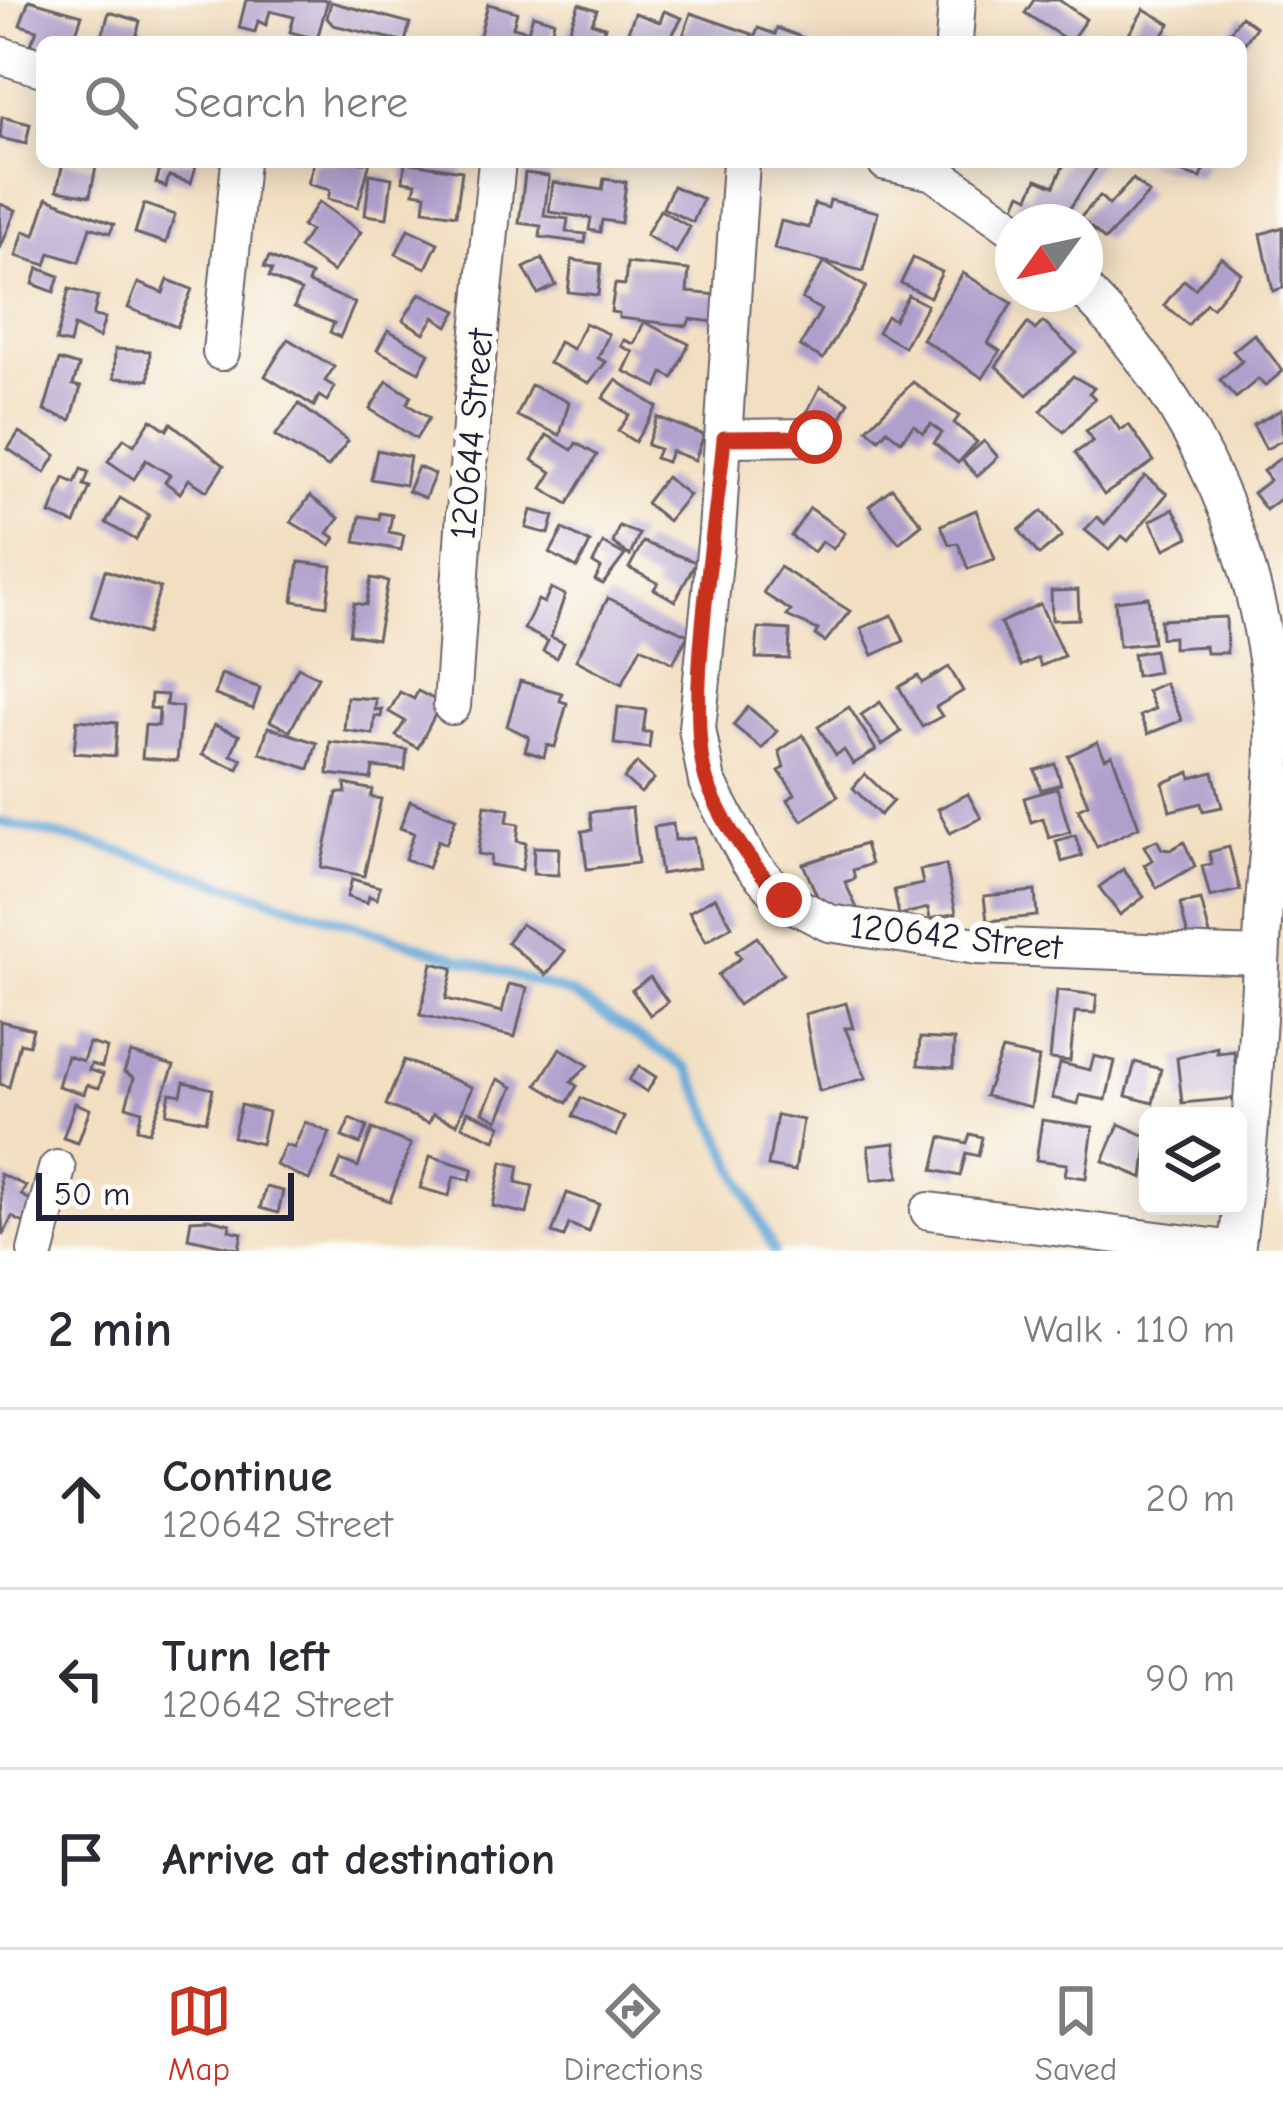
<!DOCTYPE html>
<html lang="en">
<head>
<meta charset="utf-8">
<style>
	body { margin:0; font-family:"Comic Neue",sans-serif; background:#f7f7f7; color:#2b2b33 }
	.controls { position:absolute; right:36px; bottom:36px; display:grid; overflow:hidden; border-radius:18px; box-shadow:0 6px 30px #0003 }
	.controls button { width:108px; height:108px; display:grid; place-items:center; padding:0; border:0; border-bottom:3px solid #e1e1e2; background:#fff; color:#2b2b33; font:60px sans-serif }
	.compass { position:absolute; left:995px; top:204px; width:108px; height:108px; border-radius:50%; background:#fff; box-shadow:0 6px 30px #0003; rotate:237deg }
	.scale { position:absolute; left:36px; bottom:30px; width:258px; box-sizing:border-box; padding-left:12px; border:6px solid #22223b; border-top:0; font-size:33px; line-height:42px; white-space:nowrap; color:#22223b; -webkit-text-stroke:9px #fdfcf7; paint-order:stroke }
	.stop { position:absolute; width:36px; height:36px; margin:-27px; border:9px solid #c8321e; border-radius:50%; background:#fff }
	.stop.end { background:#c8321e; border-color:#fff; box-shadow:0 3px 12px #0008 }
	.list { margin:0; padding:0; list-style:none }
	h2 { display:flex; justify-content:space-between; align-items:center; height:156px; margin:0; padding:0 48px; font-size:51px }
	h2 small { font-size:39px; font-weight:400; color:#7c7c81 }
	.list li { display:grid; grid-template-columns:78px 1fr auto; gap:36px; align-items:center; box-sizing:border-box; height:180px; padding:0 48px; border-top:3px solid #e1e1e2 }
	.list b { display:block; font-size:45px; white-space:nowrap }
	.list p { margin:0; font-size:39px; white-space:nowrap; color:#7c7c81 }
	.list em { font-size:39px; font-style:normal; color:#7c7c81 }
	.icon { flex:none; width:66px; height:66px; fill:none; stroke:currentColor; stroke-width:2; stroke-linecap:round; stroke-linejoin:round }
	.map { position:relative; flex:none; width:1283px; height:1251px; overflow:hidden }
	.search { position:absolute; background:#fff; box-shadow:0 6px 30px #0003; left:36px; right:36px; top:36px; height:132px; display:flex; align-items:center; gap:30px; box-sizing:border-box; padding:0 42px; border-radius:18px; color:#7c7c81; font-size:45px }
	.sheet { height:696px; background:#fff }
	nav { display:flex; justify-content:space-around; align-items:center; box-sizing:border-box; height:168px; border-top:3px solid #e1e1e2; background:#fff; font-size:33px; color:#7c7c81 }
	nav a { display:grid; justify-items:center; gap:6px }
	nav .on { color:#c8321e }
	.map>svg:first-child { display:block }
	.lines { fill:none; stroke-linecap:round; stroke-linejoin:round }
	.stream { stroke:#62a6d7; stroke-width:10 }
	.building { fill:#b09fcc }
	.minor-casing { stroke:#6b646a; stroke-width:40 }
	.minor { stroke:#fff; stroke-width:36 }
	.route { stroke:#c8321e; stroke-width:15 }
	.labels { text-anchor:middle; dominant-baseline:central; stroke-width:12; stroke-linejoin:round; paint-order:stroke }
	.street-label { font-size:36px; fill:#22223b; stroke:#fdfcf7 }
</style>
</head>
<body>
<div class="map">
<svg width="1283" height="1251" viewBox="0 0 1283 1251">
	<rect width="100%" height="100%" fill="#fdfcf7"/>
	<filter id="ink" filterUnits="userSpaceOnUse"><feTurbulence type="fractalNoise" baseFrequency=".00833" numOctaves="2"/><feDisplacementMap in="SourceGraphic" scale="24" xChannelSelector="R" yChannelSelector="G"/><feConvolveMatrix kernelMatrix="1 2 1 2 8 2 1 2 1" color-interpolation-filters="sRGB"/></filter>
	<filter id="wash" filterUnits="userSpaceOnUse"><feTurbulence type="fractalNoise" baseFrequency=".004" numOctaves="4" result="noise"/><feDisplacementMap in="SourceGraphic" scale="48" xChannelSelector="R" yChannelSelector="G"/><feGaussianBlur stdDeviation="2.7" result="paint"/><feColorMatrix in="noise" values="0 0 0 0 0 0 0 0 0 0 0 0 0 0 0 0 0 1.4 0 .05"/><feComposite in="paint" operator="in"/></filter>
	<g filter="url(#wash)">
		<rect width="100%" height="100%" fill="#f2dec0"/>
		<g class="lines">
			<polyline class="stream" points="0,822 106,847 572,994 689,1069 774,1251"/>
		</g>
		<g id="blocks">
			<g class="building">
				<polygon points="29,0 82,15 73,42 42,42 42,48 31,44 37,30 20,25"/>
				<polygon points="246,0 328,0 317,39 290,32 294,17 270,11 266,25 258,21 255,32 239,28"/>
				<polygon points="1034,0 1059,0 1086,19 1070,42 1025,13"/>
				<polygon points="331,2 410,23 405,42 333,25 327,18"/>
				<polygon points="488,4 517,12 513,27 528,31 533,15 554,21 550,39 536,36 535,42 478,42"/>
				<polygon points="579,4 597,10 592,23 605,27 599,42 565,41"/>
				<polygon points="1144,9 1170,24 1163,35 1175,42 1143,42 1129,34"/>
				<polygon points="664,11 682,18 668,42 624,42 635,13 660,22"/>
				<polygon points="109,12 140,21 135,42 101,40"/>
				<polygon points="691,13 752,34 750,42 681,42"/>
				<polygon points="1241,16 1256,27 1241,48 1241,42 1223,42"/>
				<polygon points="758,28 775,34 777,28 815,42 753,42"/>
				<polygon points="2,117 30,124 26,144 0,138"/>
				<polygon points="63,162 96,167 90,196 57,190"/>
				<polygon points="162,162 197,162 191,183 169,176 166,187 156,183"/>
				<polygon points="314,162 370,162 358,207 328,199 330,190 308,184"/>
				<polygon points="405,162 462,171 456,215 424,210 426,194 414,192 416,183 403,181"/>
				<polygon points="1065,162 1100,162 1061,222 1044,222 1014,208 1021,193 1029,197 1037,179 1054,186"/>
				<polygon points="1142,162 1207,162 1201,178"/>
				<polygon points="525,173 549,176 544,216 568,219 566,232 586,234 585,243 540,237 541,226 519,223"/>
				<polygon points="370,174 392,178 387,218 365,215"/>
				<polygon points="604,179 626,182 621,223 602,220 600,232 589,230 591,218 549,212 553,182 602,190"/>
				<polygon points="1133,179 1149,193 1105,240 1080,218 1100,196 1109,205"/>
				<polygon points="673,186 703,199 693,222 663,208"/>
				<polygon points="47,198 114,224 110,233 90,227 79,262 50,253 46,265 16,256 24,231 35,235"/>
				<polygon points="830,200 878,212 863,271 774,249 781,221 809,228 814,204 828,208"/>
				<polygon points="319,202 361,232 333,272 299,248 310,231 302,226"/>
				<polygon points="0,204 16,210 0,249"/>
				<polygon points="144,204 175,215 166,243 135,233"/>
				<polygon points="660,210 690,227 676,253 646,235"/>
				<polygon points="1283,227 1283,288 1273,291 1261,234"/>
				<polygon points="408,229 438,243 426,268 396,254"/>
				<polygon points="269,257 311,275 308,283 355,303 340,337 330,332 334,323 294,307 301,291 269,277 272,270 264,267"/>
				<polygon points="1221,257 1241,273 1212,308 1206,303 1188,325 1164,305 1184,280 1195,289"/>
				<polygon points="913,258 942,272 930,297 901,283"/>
				<polygon points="542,259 556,285 538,294 524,268"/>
				<polygon points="572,260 601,264 598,295 568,292"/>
				<polygon points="824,262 866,287 823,359 800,346 821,310 802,299"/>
				<polygon points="627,263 689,270 687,292 718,295 715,322 690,319 687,326 619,318 619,313 611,312 615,284 625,285"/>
				<polygon points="38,268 59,276 54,292 33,284"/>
				<polygon points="963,273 1012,303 988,343 1000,351 983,378 922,339"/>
				<polygon points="168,280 192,289 177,327 128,308 138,283 163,293"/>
				<polygon points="69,289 98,297 93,316 105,318 99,338 74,326 70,344 56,341"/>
				<polygon points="420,293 457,311 448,326 434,317 424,333 403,320"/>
				<polygon points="908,295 927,305 904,347 878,332 887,316 894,320"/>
				<polygon points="644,322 689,344 673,378 663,373 657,387 624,371 633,352 621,346 624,340 634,344"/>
				<polygon points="1043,322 1076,352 1027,395 996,366 1028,323 1035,330"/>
				<polygon points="585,323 609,334 598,358 606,362 589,383 549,363 559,342 573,349"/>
				<polygon points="388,330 429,353 419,372 377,350"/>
				<polygon points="1254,334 1283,371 1265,386 1258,379 1236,398 1220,380 1242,361 1233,351"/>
				<polygon points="288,339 334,367 325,381 335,387 327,401 319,396 314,406 265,376"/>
				<polygon points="115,349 150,351 149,380 114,378"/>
				<polygon points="59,360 79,366 73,385 81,387 71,420 44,411"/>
				<polygon points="1073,376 1094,388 1089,393 1095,398 1064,432 1041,411"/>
				<polygon points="616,380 657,407 635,442 618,431 629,415 603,398"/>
				<polygon points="387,381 411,396 407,404 429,418 416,439 370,409"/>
				<polygon points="913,382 959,416 954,423 977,442 958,463 934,443 942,433 931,424 923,433 914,425 901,441 887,430 879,439 867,429"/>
				<polygon points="531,385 569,402 560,435 517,416"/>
				<polygon points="820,387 849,402 836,427 807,412"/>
				<polygon points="299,404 348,441 328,467 275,436"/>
				<polygon points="1281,410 1283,440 1266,449 1253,425"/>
				<polygon points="1110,415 1120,430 1129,425 1154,461 1104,495 1075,453 1093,441 1086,431"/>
				<polygon points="657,417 704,435 695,460 671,451 667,462 655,458 659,449 647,445"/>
				<polygon points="151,419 167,430 171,423 224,465 207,491 189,479 180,493 165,482 170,475 146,460 134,479 108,461 124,438 134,445"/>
				<polygon points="19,432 56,455 45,473 8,449"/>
				<polygon points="547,435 572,450 576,443 597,455 568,504 542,488 552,472 532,460"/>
				<polygon points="984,441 998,457 977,476 962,460"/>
				<polygon points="377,450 410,457 405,485 371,479"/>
				<polygon points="1283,456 1283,497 1266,510 1253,493 1270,480 1263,471"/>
				<polygon points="418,467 435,474 425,498 408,491"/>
				<polygon points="81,469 89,472 84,485 90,487 75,524 50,514 64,478 75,483"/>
				<polygon points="1145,476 1167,494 1128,541 1122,536 1109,550 1085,530 1097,517 1105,524"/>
				<polygon points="666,477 689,495 668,521 646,503"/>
				<polygon points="892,488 922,524 899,543 869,506"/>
				<polygon points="310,496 339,518 328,533 335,538 330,545 291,522"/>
				<polygon points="120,498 149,515 136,540 106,523"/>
				<polygon points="810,508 845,533 833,549 822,541 814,552 791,536"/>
				<polygon points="1173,509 1189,537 1165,549 1150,521"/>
				<polygon points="531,510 554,516 549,534 526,528"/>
				<polygon points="976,510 995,559 968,569 958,543 949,544 941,525"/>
				<polygon points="1042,511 1062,536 1039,555 1019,530"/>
				<polygon points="380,513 392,515 389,532 404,535 401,550 355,542 360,516 379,519"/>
				<polygon points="619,526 639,534 630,556 613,543"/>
				<polygon points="563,529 590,543 577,568 550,553"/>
				<polygon points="643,542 696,562 675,601 654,589 658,583 629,568"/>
				<polygon points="603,543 625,555 603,584 595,580 601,568 593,563"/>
				<polygon points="299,562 332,566 327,606 293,601"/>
				<polygon points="780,567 850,611 825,642 815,635 818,630 787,616 791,611 763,593"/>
				<polygon points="105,570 160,588 146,634 91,616"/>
				<polygon points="371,578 388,581 377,639 349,634 354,603 366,605"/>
				<polygon points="551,588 565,595 551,637 564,643 557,658 543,651 548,641 524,629 538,600 544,603"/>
				<polygon points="1078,590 1079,619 1052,620 1051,591"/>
				<polygon points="1148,597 1153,643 1119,646 1115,601"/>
				<polygon points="608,598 688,635 673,663 641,647 622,684 576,660"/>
				<polygon points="1040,604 1064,656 1041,666 1038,658 1021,666 1000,623"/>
				<polygon points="892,615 904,641 873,655 861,628"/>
				<polygon points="1226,617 1227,653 1206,653 1205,646 1173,648 1173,637 1161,638 1160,620"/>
				<polygon points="758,628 790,630 789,659 756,658"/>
				<polygon points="1154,650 1158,672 1136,676 1133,654"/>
				<polygon points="298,667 318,677 290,731 270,721"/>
				<polygon points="949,667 963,691 936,707 942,716 922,727 899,687 918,676 922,683"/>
				<polygon points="221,674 260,688 253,709 215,695"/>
				<polygon points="520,681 562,693 560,701 567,703 555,747 547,745 544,757 525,751 529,737 507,726"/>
				<polygon points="1165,683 1182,720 1148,734 1140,716 1155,709 1147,691"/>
				<polygon points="418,691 441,703 418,748 396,736 405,721 389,712 400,692 414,699"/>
				<polygon points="151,694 167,695 166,705 182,707 177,761 142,758 145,725 158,726 159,709 150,708"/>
				<polygon points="347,697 376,699 375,710 382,709 381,717 375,716 373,734 344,730"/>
				<polygon points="880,702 901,732 882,745 861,715"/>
				<polygon points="618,707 646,710 643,732 651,732 649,748 614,744"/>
				<polygon points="748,707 777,731 762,749 733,725"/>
				<polygon points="849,707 876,750 853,764 844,750 836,755 818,727"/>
				<polygon points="77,720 117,723 115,756 74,753"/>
				<polygon points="214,725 239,735 231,755 242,759 238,769 202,755"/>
				<polygon points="268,727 317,743 309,769 260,753"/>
				<polygon points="803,735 838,796 802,821 788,800 795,794 779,771 784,767 779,751"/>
				<polygon points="330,742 407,750 405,770 373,767 371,779 328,774"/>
				<polygon points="1097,742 1105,758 1112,755 1139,827 1097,847 1078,809 1088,804 1068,756"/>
				<polygon points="637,763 654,779 641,793 624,778"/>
				<polygon points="1055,764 1061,784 1041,790 1035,770"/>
				<polygon points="1190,772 1191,778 1213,772 1222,807 1203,811 1201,803 1170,811 1163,783"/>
				<polygon points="865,774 893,801 880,815 853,788"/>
				<polygon points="345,784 373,790 371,797 381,799 364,876 321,867 337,793 346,793"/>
				<polygon points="1057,788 1070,832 1049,838 1043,818 1031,822 1024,798"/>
				<polygon points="968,794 981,818 950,833 938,809"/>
				<polygon points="410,801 456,818 446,844 438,840 428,868 405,859 414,833 400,828"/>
				<polygon points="485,805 509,809 507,822 519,824 517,841 526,843 522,870 490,865 491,856 478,854"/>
				<polygon points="632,808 638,863 587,869 582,831 592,830 590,812"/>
				<polygon points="673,824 675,840 694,838 699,868 661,874 654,827"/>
				<polygon points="1075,835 1082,856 1062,862 1056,841"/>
				<polygon points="1157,840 1162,849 1170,850 1184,842 1195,866 1157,888 1144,865 1152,860 1144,846"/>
				<polygon points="865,844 871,864 853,870 855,879 845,882 861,917 827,918 803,864"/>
				<polygon points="534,847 559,848 558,875 533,874"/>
				<polygon points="1229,847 1240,890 1210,897 1202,866 1212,864 1209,852"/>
				<polygon points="946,865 956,913 930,919 928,908 899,915 894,890 923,884 920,870"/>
				<polygon points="1123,869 1144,897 1120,915 1099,887"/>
				<polygon points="352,879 380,887 377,899 369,896 367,903 347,897"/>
				<polygon points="1035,891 1037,916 987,921 984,896"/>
				<polygon points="715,897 732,926 706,941 689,912"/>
				<polygon points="1201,900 1210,935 1189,940 1180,904"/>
				<polygon points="521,924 565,951 546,975 507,942"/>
				<polygon points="757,937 783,974 738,1005 718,975 741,958 736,951"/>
				<polygon points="432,963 453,968 446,999 502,1012 509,984 527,988 515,1037 420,1015"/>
				<polygon points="650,977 668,1002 650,1015 632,990"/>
				<polygon points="1057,990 1097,995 1095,1013 1075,1012 1070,1061 1050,1059"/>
				<polygon points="846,1003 853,1028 845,1028 866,1078 819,1091 805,1014"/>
				<polygon points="0,1021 33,1029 29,1045 20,1043 9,1087 0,1084"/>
				<polygon points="920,1038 954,1040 953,1068 918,1065"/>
				<polygon points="89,1043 107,1048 102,1067 91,1064 89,1070 103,1074 99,1088 87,1085 84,1094 58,1086 67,1056 83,1061"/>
				<polygon points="1217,1047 1217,1053 1234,1051 1239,1098 1182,1103 1177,1058"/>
				<polygon points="560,1048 588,1065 571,1082 577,1086 567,1103 537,1085"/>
				<polygon points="1002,1050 1039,1058 1031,1107 985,1096"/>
				<polygon points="131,1053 174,1066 149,1132 137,1129 142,1111 126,1106 134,1078 124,1072"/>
				<polygon points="1094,1056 1115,1061 1106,1100 1080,1095 1078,1104 1052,1098 1060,1063 1090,1070"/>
				<polygon points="404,1060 472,1087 457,1124 433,1114 429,1123 386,1105"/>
				<polygon points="1135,1062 1161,1069 1153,1103 1126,1096"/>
				<polygon points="639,1066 656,1077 647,1092 629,1080"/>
				<polygon points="498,1079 513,1087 498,1120 483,1112"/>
				<polygon points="184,1082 213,1089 206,1121 166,1113 170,1093 181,1095"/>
				<polygon points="581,1098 624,1117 616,1136 573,1116"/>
				<polygon points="75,1103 90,1109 78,1143 63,1138"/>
				<polygon points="241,1105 268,1112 261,1144 233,1137"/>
				<polygon points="468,1111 501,1125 495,1140 462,1126"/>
				<polygon points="777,1115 803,1120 795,1171 768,1166"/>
				<polygon points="350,1119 367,1127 360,1144 342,1137"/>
				<polygon points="1042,1120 1093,1127 1086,1178 1065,1175 1067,1164 1036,1160"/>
				<polygon points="305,1122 330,1133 309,1180 276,1165 285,1145 294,1148"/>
				<polygon points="1119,1124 1148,1137 1143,1178 1103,1161"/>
				<polygon points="372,1129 411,1144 390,1201 333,1180 341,1160 358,1167"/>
				<polygon points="970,1134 982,1137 978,1156 966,1153 960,1176 933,1170 941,1137 967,1143"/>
				<polygon points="895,1143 899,1177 872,1180 868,1146"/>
				<polygon points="430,1156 473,1169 470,1180 454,1176 449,1196 420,1188"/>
				<polygon points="502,1162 519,1166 516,1182 533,1186 527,1214 493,1206"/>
				<polygon points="0,1174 26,1186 21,1195 39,1204 28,1225 12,1217 3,1236"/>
				<polygon points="266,1187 283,1191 278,1213 260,1208"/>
				<polygon points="567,1193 599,1204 589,1232 569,1224 564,1237 552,1233"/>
				<polygon points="209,1219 230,1224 229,1230 242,1233 239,1249 188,1238 191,1220"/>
			</g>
		</g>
	</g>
	<g filter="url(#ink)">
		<use href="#blocks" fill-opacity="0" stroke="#6b646a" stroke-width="3"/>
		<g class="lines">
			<defs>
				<g id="minor">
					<polyline points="954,42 957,0"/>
					<polyline points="0,55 42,68"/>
					<polyline points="741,162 717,532 697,728 707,782 749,861 784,900 829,923 977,946 1261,956"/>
					<polyline points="886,162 934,172 1013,228"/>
					<path d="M1085,291C1195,401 1263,558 1273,715C1277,783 1266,856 1263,924C1258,1034 1251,1142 1236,1251"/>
					<polyline points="221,352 240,162"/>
					<polyline points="724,438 816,437"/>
					<polyline points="452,706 472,410 497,162"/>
					<polyline points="929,1211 1236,1250"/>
					<polyline points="36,1251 57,1169"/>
				</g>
			</defs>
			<use href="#minor" class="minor-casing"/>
			<use href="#minor" class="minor"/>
		</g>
	</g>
	<g class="lines" filter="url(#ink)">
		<path class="route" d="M784,900C753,865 725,829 708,785C682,715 717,522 724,438L815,437"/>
	</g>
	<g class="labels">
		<g class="street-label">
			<text transform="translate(472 434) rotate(-85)">120644 Street</text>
			<text transform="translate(956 937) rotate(6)">120642 Street</text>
		</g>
	</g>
</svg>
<div class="controls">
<button><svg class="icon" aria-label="layers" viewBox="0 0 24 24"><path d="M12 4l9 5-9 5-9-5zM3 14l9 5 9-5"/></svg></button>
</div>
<svg class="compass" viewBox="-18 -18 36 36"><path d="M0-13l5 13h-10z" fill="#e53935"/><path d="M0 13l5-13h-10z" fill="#7c7c81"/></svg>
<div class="scale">50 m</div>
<div class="stop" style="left:815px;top:437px"></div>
<div class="stop end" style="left:784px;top:900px"></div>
<div class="search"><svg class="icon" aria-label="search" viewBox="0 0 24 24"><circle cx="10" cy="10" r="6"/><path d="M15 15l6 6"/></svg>Search here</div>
</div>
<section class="sheet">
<h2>2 min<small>Walk · 110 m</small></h2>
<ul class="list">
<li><svg class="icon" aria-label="ahead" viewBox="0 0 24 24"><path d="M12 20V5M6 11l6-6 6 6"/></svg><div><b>Continue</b><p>120642 Street</p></div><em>20 m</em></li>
<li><svg class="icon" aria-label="left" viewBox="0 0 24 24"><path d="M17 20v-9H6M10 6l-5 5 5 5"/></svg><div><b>Turn left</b><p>120642 Street</p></div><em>90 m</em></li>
<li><svg class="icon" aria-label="arrive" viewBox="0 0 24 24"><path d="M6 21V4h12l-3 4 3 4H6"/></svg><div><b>Arrive at destination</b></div></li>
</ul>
</section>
<nav>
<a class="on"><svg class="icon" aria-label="map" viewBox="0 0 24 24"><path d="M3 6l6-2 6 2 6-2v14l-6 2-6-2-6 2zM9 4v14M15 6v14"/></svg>Map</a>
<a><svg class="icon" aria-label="directions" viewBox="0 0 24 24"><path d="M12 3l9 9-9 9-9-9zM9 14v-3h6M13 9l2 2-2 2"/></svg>Directions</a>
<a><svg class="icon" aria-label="saved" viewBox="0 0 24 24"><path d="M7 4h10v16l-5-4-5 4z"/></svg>Saved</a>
</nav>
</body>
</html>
